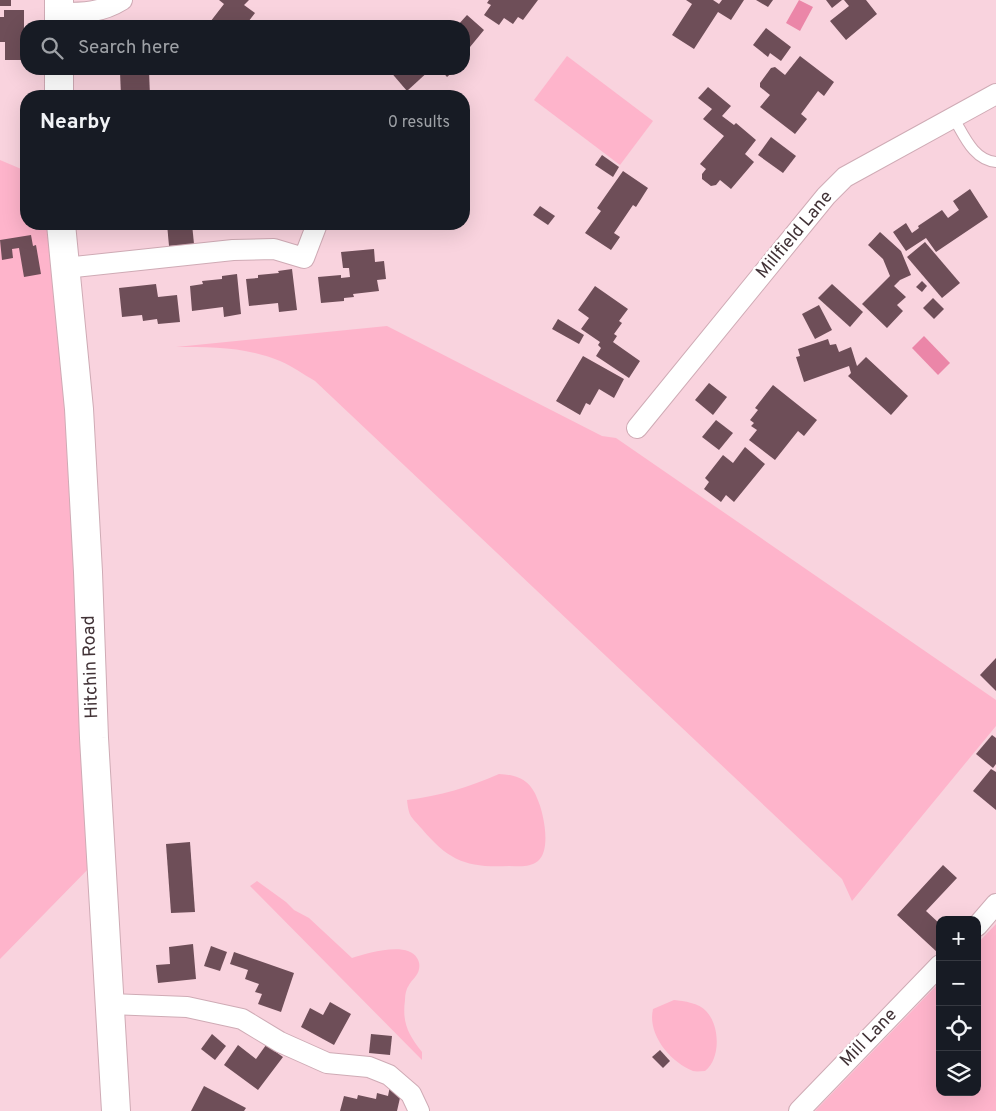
<!DOCTYPE html>
<html lang="en">
<head>
<meta charset="utf-8">
<style>
	body { margin:0; font-family:Overpass,sans-serif; background:#242831; color:#f1f3f6 }
	.controls { position:absolute; right:15px; bottom:15px; display:grid; overflow:hidden; border-radius:10px; box-shadow:0 5px 20px #0002 }
	.controls button { width:45px; height:45px; display:grid; place-items:center; padding:0; border:0; border-bottom:1px solid #363941; background:#171b24; color:#f1f3f6; font:25px sans-serif }
	.list { margin:0; padding:0; list-style:none }
	h2 { display:flex; justify-content:space-between; align-items:center; height:65px; margin:0; padding:0 20px; font-size:21px }
	h2 small { font-size:16px; font-weight:400; color:#9ea1a6 }
	.icon { flex:none; width:28px; height:28px; fill:none; stroke:currentColor; stroke-width:2; stroke-linecap:round; stroke-linejoin:round }
	.map { position:relative; flex:none; width:996px; height:1111px; overflow:hidden }
	.search { position:absolute; background:#171b24; box-shadow:0 5px 20px #0002; left:20px; top:20px; width:450px; height:55px; display:flex; align-items:center; gap:12px; box-sizing:border-box; padding:0 18px; border-radius:20px; color:#9ea1a6; font-size:19px }
	.panel { position:absolute; background:#171b24; box-shadow:0 5px 20px #0002; left:20px; top:90px; width:450px; height:140px; border-radius:20px }
	.map>svg:first-child { display:block }
	.green { fill:#feb4cb }
	.water { fill:#eb86a8 }
	.building { fill:#6e4e58 }
	.lines { fill:none; stroke-linecap:round; stroke-linejoin:round }
	.lane-casing { stroke:#cfabb5; stroke-width:12 }
	.street-casing { stroke:#cfabb5; stroke-width:22 }
	.secondary-casing { stroke:#cfabb5; stroke-width:30 }
	.lane { stroke:#fff; stroke-width:10 }
	.street { stroke:#fff; stroke-width:20 }
	.secondary { stroke:#fff; stroke-width:28 }
	.labels { text-anchor:middle; dominant-baseline:central; stroke-width:5; stroke-linejoin:round; paint-order:stroke }
	.street-label { font-size:18px; fill:#413236; stroke:#fff }
</style>
</head>
<body>
<div class="map">
<svg width="996" height="1111" viewBox="0 0 996 1111">
	<rect width="100%" height="100%" fill="#f9d3de"/>
	<g class="green">
		<polygon points="567,56 653,121 620,165 534,100"/>
		<polygon points="0,160 26,171 26,224 48,224 71,400 94,863 0,959"/>
		<path d="M387,326L602,436L616,438L996,700V726L852,901L842,879L315,381C303,374 292,366 280,361C247,347 212,347 176,347Z"/>
		<path d="M499,774C521,775 532,782 539,803C544,816 551,850 538,861C529,868 519,866 509,866C467,868 449,861 422,829C411,816 409,818 407,800C440,796 469,787 499,774Z"/>
		<path d="M257,881L286,902L294,910L309,918L352,958C366,953 408,941 417,958C419,961 420,965 419,969C418,976 412,979 409,985C406,989 405,995 405,1000C402,1023 408,1034 422,1052V1060L250,886Z"/>
		<polygon points="996,924 996,1111 815,1111 940,982 940,1092 977,1092 977,944"/>
		<path d="M674,1000C684,1001 699,1003 706,1011C720,1025 721,1059 705,1071C701,1071 697,1072 693,1071C670,1062 647,1034 653,1009Z"/>
	</g>
	<g class="water">
		<polygon points="799,0 813,7 800,31 786,23"/>
		<polygon points="924,336 950,363 938,375 912,348"/>
	</g>
	<g class="building">
		<rect x="0" y="0" width="11" height="6"/>
		<polygon points="219,0 249,0 244,5 255,13 245,26 207,26 224,4"/>
		<polygon points="489,0 538,0 523,20 518,17 513,24 504,18 499,25 484,15 491,5 487,3"/>
		<polygon points="686,0 713,0 719,4 722,0 744,0 731,20 718,12 694,49 672,35 692,4"/>
		<polygon points="756,0 773,0 768,7"/>
		<polygon points="826,0 842,0 832,8"/>
		<polygon points="844,0 866,0 877,14 846,40 830,21 849,6"/>
		<polygon points="4,10 24,10 24,60 5,60 5,42 0,42 0,17 4,17"/>
		<polygon points="467,15 484,30 470,47 464,41 464,26 457,26"/>
		<polygon points="766,28 791,47 781,61 770,53 768,57 753,45"/>
		<polygon points="800,56 834,82 824,96 818,91 801,114 807,119 795,134 760,107 770,95 760,87 760,83 771,68 775,67 785,75"/>
		<polygon points="390,69 431,69 407,91 389,70"/>
		<polygon points="440,69 456,69 447,77"/>
		<polygon points="149,71 150,96 121,96 120,72"/>
		<polygon points="708,87 731,106 722,116 734,125 736,123 756,140 745,154 754,162 731,189 720,180 716,185 711,186 702,179 702,174 706,169 700,164 724,136 703,119 712,109 698,98"/>
		<polygon points="771,137 796,156 783,173 758,155"/>
		<polygon points="602,155 619,167 613,177 595,165"/>
		<polygon points="623,171 648,188 636,207 633,205 614,233 620,237 611,250 585,233 601,211 597,208"/>
		<polygon points="970,189 988,217 936,252 926,238 906,251 893,232 906,223 912,233 919,228 918,226 942,210 948,218 959,210 953,201"/>
		<polygon points="540,206 555,216 548,225 533,215"/>
		<polygon points="120,224 159,224 159,226 121,230"/>
		<polygon points="167,224 192,224 194,244 169,246"/>
		<polygon points="880,232 901,251 911,275 900,280 894,286 906,297 897,305 903,311 887,328 862,304 890,276 883,259 868,245"/>
		<polygon points="31,235 33,246 36,245 41,274 24,277 19,248 12,249 13,258 2,260 0,240"/>
		<polygon points="925,242 960,283 942,298 907,257"/>
		<polygon points="374,249 375,262 384,261 386,279 377,280 379,291 353,294 354,297 344,298 344,301 321,303 318,277 341,275 341,278 350,277 349,268 343,268 341,252"/>
		<polygon points="292,269 297,310 279,312 278,303 249,306 246,279 258,278 258,275 279,273 278,271"/>
		<polygon points="237,274 241,314 224,317 223,307 192,311 190,286 203,284 202,281 222,279 222,276"/>
		<polygon points="922,281 927,286 922,292 916,287"/>
		<polygon points="156,284 158,297 177,295 180,322 158,324 157,319 143,321 142,315 122,317 119,288"/>
		<polygon points="832,284 863,312 850,327 818,298"/>
		<polygon points="595,286 628,309 619,321 622,323 614,334 617,336 613,342 640,361 629,378 596,356 601,348 598,345 600,342 581,329 589,318 578,310"/>
		<polygon points="933,298 944,309 934,319 923,308"/>
		<polygon points="819,305 832,330 815,339 802,314"/>
		<polygon points="558,319 584,335 579,344 552,329"/>
		<polygon points="828,339 830,345 836,344 839,352 851,347 857,366 866,357 908,396 891,415 848,376 851,373 849,366 804,382 796,357 800,356 798,349"/>
		<polygon points="583,356 624,379 614,398 599,389 590,405 586,403 580,415 556,401"/>
		<polygon points="709,383 727,397 713,415 695,400"/>
		<polygon points="773,385 817,420 804,436 798,431 775,460 749,440 757,430 751,426 754,423 750,420 758,410 755,408"/>
		<polygon points="716,420 733,433 719,450 702,437"/>
		<polygon points="745,447 765,464 734,502 726,495 721,502 704,489 709,482 705,478 723,455 733,463"/>
		<polygon points="996,658 996,691 980,675"/>
		<polygon points="992,735 996,738 996,764 993,768 976,754"/>
		<polygon points="991,769 996,772 996,810 973,791"/>
		<polygon points="190,842 195,912 171,913 166,844"/>
		<polygon points="943,865 957,878 926,911 940,924 940,950 937,952 897,915"/>
		<polygon points="193,944 196,979 158,983 156,965 170,964 169,947"/>
		<polygon points="211,946 227,952 220,971 204,966"/>
		<polygon points="234,952 294,973 281,1012 258,1004 262,994 255,992 259,984 245,979 248,970 230,964"/>
		<polygon points="330,1002 351,1014 334,1045 301,1027 310,1008 323,1015"/>
		<polygon points="212,1034 226,1046 215,1060 201,1049"/>
		<polygon points="371,1034 392,1036 390,1055 369,1053"/>
		<polygon points="238,1045 256,1059 266,1045 283,1057 258,1090 224,1065"/>
		<polygon points="660,1050 670,1061 663,1068 652,1057"/>
		<polygon points="204,1086 246,1108 244,1111 191,1111"/>
		<polygon points="390,1086 402,1089 397,1111 340,1111 344,1096 357,1099 358,1095 376,1099 377,1093 388,1096"/>
	</g>
	<g class="lines">
		<defs>
			<path id="lane" d="M953,117C964,135 973,160 996,162"/>
			<g id="street">
				<path d="M59,13C83,13 101,13 122,0"/>
				<polyline points="65,268 233,250 274,249 304,258 317,224"/>
				<polyline points="637,428 826,196 845,177 996,94"/>
				<polyline points="977,926 996,904"/>
				<polyline points="110,1004 187,1007 242,1019 280,1042 327,1063 369,1067 389,1075 411,1094 419,1111"/>
				<polyline points="799,1111 940,965"/>
			</g>
			<g id="secondary">
				<polyline points="59,0 59,26"/>
				<polyline points="59,69 59,96"/>
				<polyline points="61,224 79,409 88,572 94,738 116,1111"/>
			</g>
		</defs>
		<use href="#lane" class="lane-casing"/>
		<use href="#street" class="street-casing"/>
		<use href="#secondary" class="secondary-casing"/>
		<use href="#lane" class="lane"/>
		<use href="#street" class="street"/>
		<use href="#secondary" class="secondary"/>
	</g>
	<g class="labels">
		<g class="street-label">
			<text transform="translate(795 235) rotate(-50)">Millfield Lane</text>
			<text transform="translate(91 667) rotate(-92)">Hitchin Road</text>
			<text transform="translate(869 1038) rotate(-46)">Mill Lane</text>
		</g>
	</g>
</svg>
<div class="controls">
<button>+</button>
<button>−</button>
<button><svg class="icon" aria-label="locate" viewBox="0 0 24 24"><circle cx="12" cy="12" r="6"/><path d="M12 2v4M12 18v4M2 12h4M18 12h4"/></svg></button>
<button><svg class="icon" aria-label="layers" viewBox="0 0 24 24"><path d="M12 4l9 5-9 5-9-5zM3 14l9 5 9-5"/></svg></button>
</div>
<div class="search"><svg class="icon" aria-label="search" viewBox="0 0 24 24"><circle cx="10" cy="10" r="6"/><path d="M15 15l6 6"/></svg>Search here</div>
<section class="panel">
<h2>Nearby<small>0 results</small></h2>
<ul class="list">
</ul>
</section>
</div>
</body>
</html>
